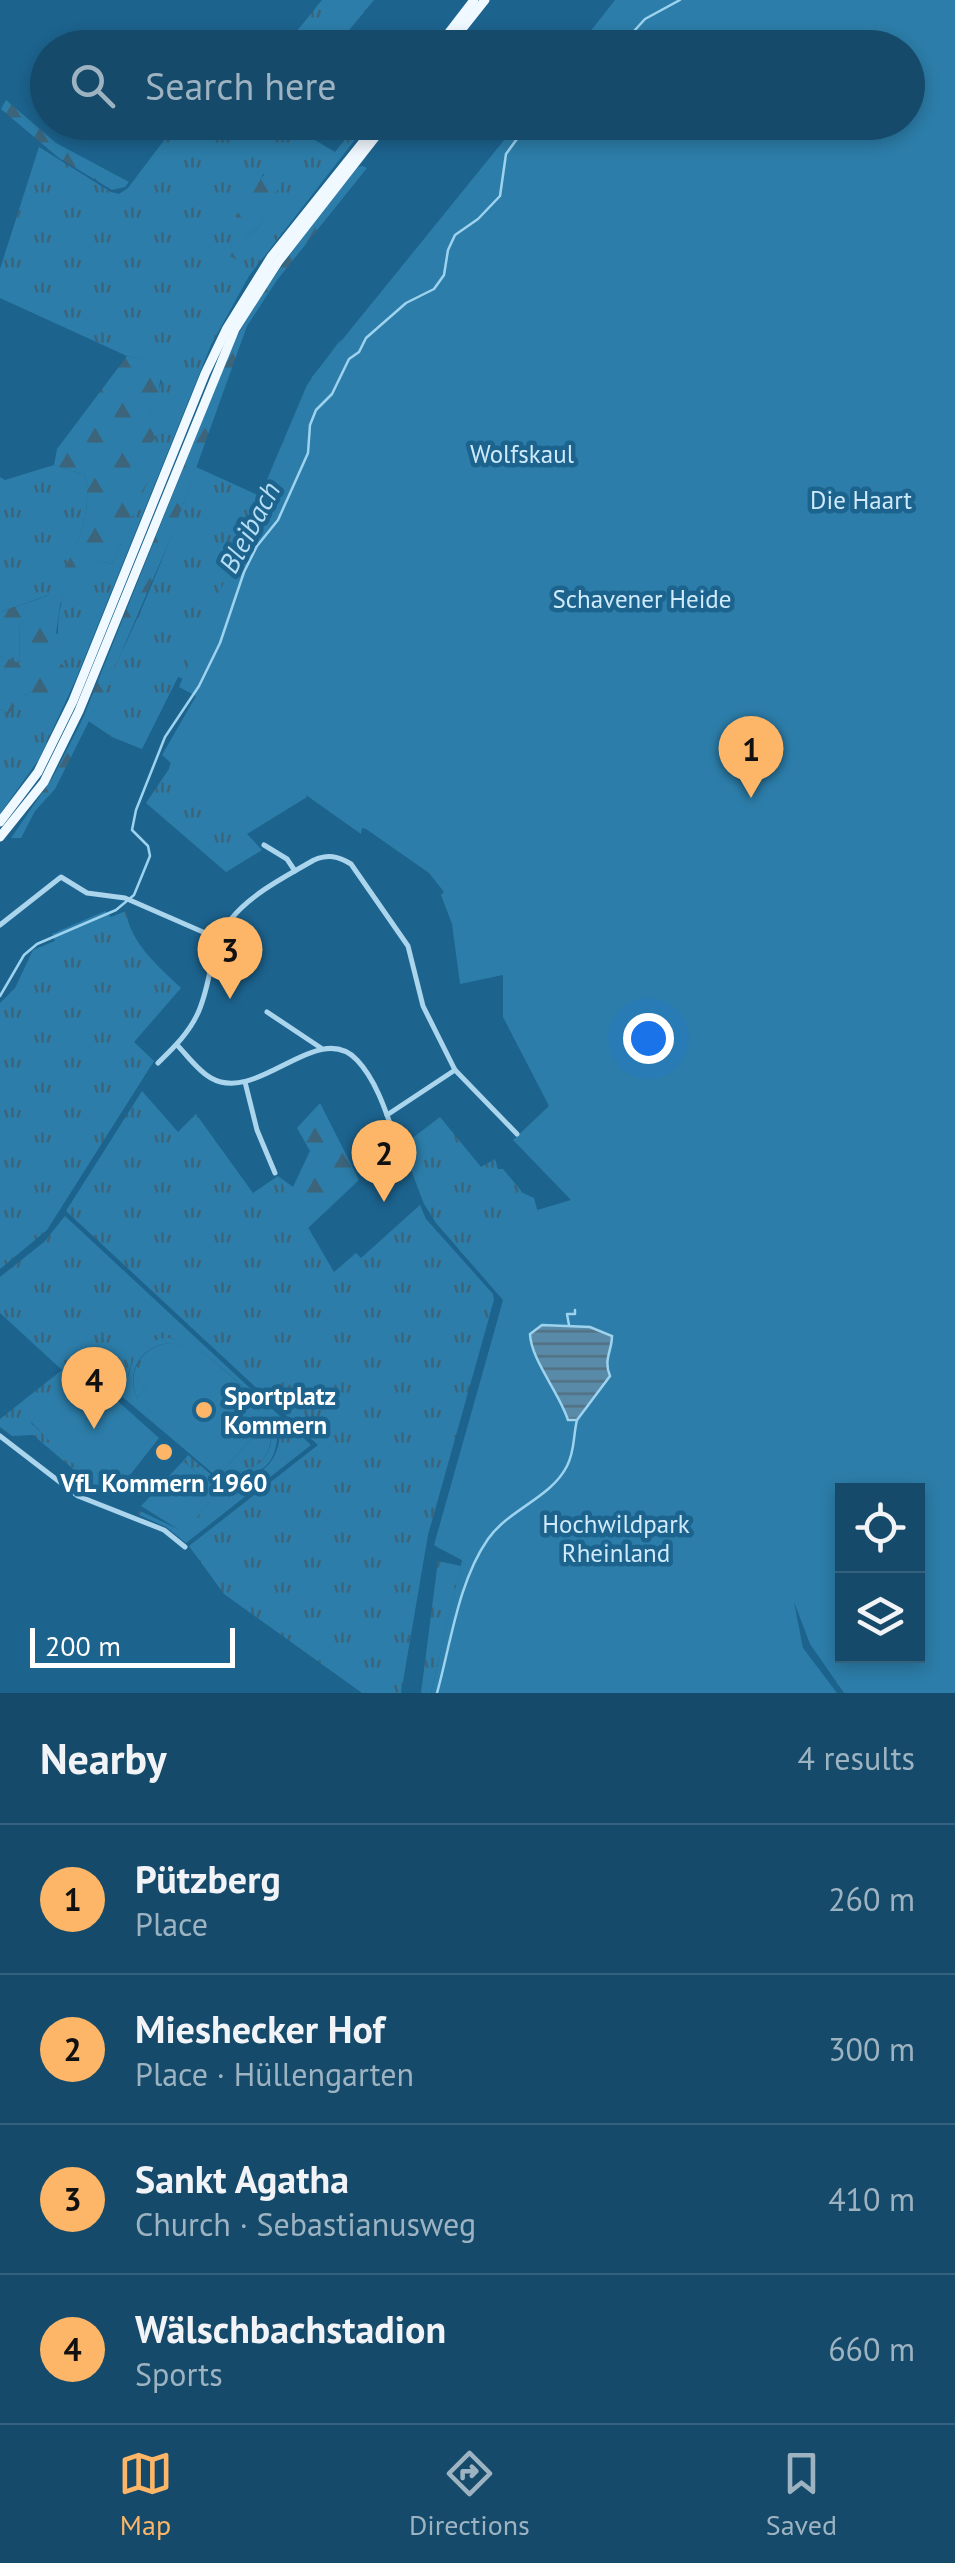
<!DOCTYPE html>
<html lang="en">
<head>
<meta charset="utf-8">
<style>
	body { margin:0; font-family:"PT Sans",sans-serif; background:#1e5170; color:#f1f3f6 }
	.controls { position:absolute; right:30px; bottom:30px; display:grid; overflow:hidden; border-radius:0px; box-shadow:0 5px 15px #0003 }
	.controls button { width:90px; height:90px; display:grid; place-items:center; padding:0; border:0; border-bottom:2px solid #34627e; background:#154a6a; color:#f1f3f6; font:50px sans-serif }
	.scale { position:absolute; left:30px; bottom:25px; width:205px; box-sizing:border-box; padding-left:10px; border:5px solid #fff; border-top:0; font-size:28px; line-height:35px; white-space:nowrap; color:#fff; -webkit-text-stroke:8px #1c638e; paint-order:stroke }
	.you { position:absolute; left:648px; top:1038px; width:35px; height:35px; margin:-25px; border:8px solid #fff; border-radius:50%; background:#1a73e8; box-shadow:0 0 0 15px #1a73e833 }
	.badge { display:grid; place-items:center; width:65px; height:65px; border-radius:50%; background:#fdb667; color:#111; font-size:32px; font-weight:700 }
	.pin { position:absolute; translate:-50% -82px; filter:drop-shadow(0 2px 5px #0008) }
	.pin::after { content:''; position:absolute; top:52px; width:35px; height:30px; background:inherit; clip-path:polygon(0 0,100% 0,50% 100%) }
	.list { margin:0; padding:0; list-style:none }
	h2 { display:flex; justify-content:space-between; align-items:center; height:130px; margin:0; padding:0 40px; font-size:42px }
	h2 small { font-size:32px; font-weight:400; color:#9db3c1 }
	.list li { display:grid; grid-template-columns:65px 1fr auto; gap:30px; align-items:center; box-sizing:border-box; height:150px; padding:0 40px; border-top:2px solid #34627e }
	.list b { display:block; font-size:38px; white-space:nowrap }
	.list p { margin:0; font-size:32px; white-space:nowrap; color:#9db3c1 }
	.list em { font-size:32px; font-style:normal; color:#9db3c1 }
	.icon { flex:none; width:55px; height:55px; fill:none; stroke:currentColor; stroke-width:2; stroke-linecap:round; stroke-linejoin:round }
	.map { position:relative; flex:none; width:955px; height:1693px; overflow:hidden }
	.search { position:absolute; background:#154a6a; box-shadow:0 5px 15px #0003; left:30px; right:30px; top:30px; height:110px; display:flex; align-items:center; gap:25px; box-sizing:border-box; padding:0 35px; border-radius:55px; color:#9db3c1; font-size:38px }
	.sheet { height:730px; background:#154a6a }
	nav { display:flex; justify-content:space-around; align-items:center; box-sizing:border-box; height:140px; border-top:2px solid #34627e; background:#154a6a; font-size:28px; color:#9db3c1 }
	nav a { display:grid; justify-items:center; gap:5px }
	nav .on { color:#fdb667 }
	.map>svg:first-child { display:block }
	.grass { fill:url(#grass-tufts); fill-rule:evenodd }
	.forest { fill:url(#forest-firs) }
	.park { fill:#2c7da9; fill-rule:evenodd }
	.water { fill:url(#water-rules); stroke:#9dd3ef; stroke-width:2.5 }
	.lines { fill:none; stroke-linecap:round; stroke-linejoin:round }
	.stream { stroke:#9dd3ef; stroke-width:2.5 }
	.minor { stroke:#aad5ed; stroke-width:5 }
	.primary { stroke:#f0f9ff; stroke-width:9 }
	.poi-dot { fill:#fdb667; stroke:#1c638e; stroke-width:4 }
	.labels { text-anchor:middle; dominant-baseline:central; stroke-width:9; stroke-linejoin:round; paint-order:stroke }
	.park-label { font-size:25px; fill:#cfeafa; stroke:#1c638e }
	.poi-label { font-size:25px; font-weight:bold; fill:#fff; stroke:#1c638e; text-anchor:start }
	.water-label { font-size:28px; font-style:italic; fill:#b5def4; stroke:#1c638e }
</style>
</head>
<body>
<div class="map">
<svg width="955" height="1693" viewBox="0 0 955 1693">
	<defs>
		<pattern id="grass-tufts" width="24" height="20" patternUnits="userSpaceOnUse" patternTransform="scale(2.5)"><rect width="24" height="20" fill="#2c7da9"/><path d="M3 7l-1-3M5 7V3M7 7l1-3M15 17l-1-3M17 17v-4M19 17l1-3" fill="none" stroke="#3c647a"/></pattern>
		<pattern id="forest-firs" width="22" height="20" patternUnits="userSpaceOnUse" patternTransform="scale(2.5)"><rect width="22" height="20" fill="#2c7da9"/><path d="M5 1l3.5 6h-7zM16 11l3.5 6h-7z" fill="#3c647a"/></pattern>
		<pattern id="water-rules" width="6" height="5" patternUnits="userSpaceOnUse" patternTransform="scale(2.5)"><rect width="6" height="5" fill="#598aa7"/><path d="M0 2.5h6" fill="none" stroke="#547183"/></pattern>
	</defs>
	<rect width="100%" height="100%" fill="#1c638e"/>
	<g class="grass">
		<polygon points="322,0 374,0 335,47 284,47"/>
		<path d="M177,123H286L335,152L358,123H368L249,276L211,345L76,679L39,759L0,814V711L2,709L8,714L23,694L29,695L60,661C57,635 56,614 66,589L0,612L20,619L19,664L0,656V477L5,480L54,465L85,475C93,512 78,541 63,574L86,559L112,564L158,455L146,451L156,436L167,432L150,413L162,381L141,359L127,356L0,298V269L39,147L111,192L119,194L128,188ZM284,173L260,226L247,235L240,261L230,256L237,215L250,204L263,174Z"/>
		<path d="M341,339L203,686L178,677L142,749L112,737L87,720C131,640 167,553 196,467L260,496L307,385Z"/>
		<polygon points="178,736 291,757 307,797 247,834 262,850 226,872 146,803 169,769"/>
		<path d="M105,911L111,917L126,911C130,943 159,967 181,988L134,1042L154,1061L47,1230L0,1269V1003L15,988L33,950L55,941L52,934Z"/>
		<polygon points="142,1091 178,1132 196,1114 253,1193 278,1176 334,1272 356,1253 361,1258 420,1205 426,1219 493,1294 494,1300 428,1535 401,1693 362,1693 224,1594 189,1546 318,1445 66,1211"/>
		<polygon points="440,1117 481,1167 495,1159 498,1169 503,1169 523,1193 534,1198 563,1307 462,1560 437,1547 503,1300 436,1223 424,1204 402,1146"/>
		<path d="M65,1216L311,1445L186,1543L166,1527L137,1514L140,1511L184,1532L218,1492L183,1461L188,1455L228,1489C241,1478 261,1477 272,1460C277,1453 281,1439 279,1430C276,1413 202,1347 184,1341C153,1330 128,1355 127,1385L113,1397L83,1370L31,1423L86,1473L106,1487L105,1490L92,1485L33,1435L12,1436L0,1427V1419L62,1370L0,1313V1277L44,1242Z"/>
		<path d="M171,1343L183,1346L137,1398C126,1371 141,1346 171,1343Z"/>
		<path d="M268,1419C279,1452 257,1478 223,1471Z"/>
		<polygon points="438,1561 461,1566 431,1693 421,1693"/>
	</g>
	<g class="forest">
		<polygon points="6,100 56,143 129,182 125,187 112,190 59,158 1,109"/>
		<path d="M362,166L367,168L277,280L247,326L172,535L109,681L55,789L35,811L21,838H11L53,777L83,718L234,342C268,279 313,224 358,167Z"/>
		<path d="M270,169L285,174L260,226L247,235L241,262L230,256L236,215C254,200 255,181 270,169Z"/>
		<path d="M127,356L141,359L162,371L157,399L150,413L171,425L167,432L156,436L147,450L159,455L112,564C91,560 83,557 73,577L62,574C78,542 93,512 85,475L54,465L57,449Z"/>
		<polygon points="55,585 67,588 60,605 56,633 64,639 60,661 68,672 47,715 26,709 29,695 24,694 8,715 2,709 0,711 0,656 19,663 20,620 1,617 0,612 47,596"/>
		<polygon points="320,1103 359,1180 307,1229 278,1176 293,1187 310,1151 297,1128"/>
	</g>
	<g class="park">
		<path d="M615,0H955V1693H844L810,1644L794,1602L803,1648L837,1693H431L462,1560L434,1545L504,1297L460,1251L510,1218L571,1200L513,1140L549,1106L503,1017V975L460,984L452,924L441,895L444,892L429,873L366,829L362,828L361,834L306,795L247,832L162,755L196,696L179,687L312,377L518,123L908,122V48L578,47ZM842,1490H918V1656H842Z"/>
		<path d="M163,1338C171,1338 178,1338 186,1341C201,1348 266,1405 273,1419C278,1429 278,1440 275,1450C268,1476 244,1472 229,1487L119,1394C138,1372 122,1349 163,1338ZM171,1343L182,1346L137,1398C125,1370 142,1345 171,1343ZM267,1420C282,1450 255,1479 223,1471Z"/>
		<path d="M83,1370L159,1438L119,1489C92,1489 51,1441 31,1422Z"/>
		<polygon points="183,1461 218,1492 184,1533 141,1506"/>
	</g>
	<path class="water" d="M542,1325L590,1327L612,1336C612,1351 603,1360 610,1376L577,1420H568C559,1392 531,1360 530,1334Z"/>
	<g class="lines">
		<g class="stream">
			<polyline points="609,48 625,41 645,19 680,0"/>
			<polyline points="0,996 24,955 37,944 116,910 134,895 150,856 148,846 132,830 136,810 165,737 199,686 220,643 244,572 257,546 278,520 308,453 310,425 316,410 332,394 349,359 359,352 366,338 406,303 434,289 444,275 448,250 455,235 478,219 500,196 506,154 522,132 536,122"/>
			<polyline points="569,1325 567,1314 575,1314 575,1310"/>
			<path d="M437,1693C451,1643 458,1582 488,1539C509,1509 551,1498 567,1466C575,1451 573,1436 577,1420"/>
		</g>
		<g class="minor">
			<polyline points="264,845 287,859 295,871"/>
			<polyline points="0,925 61,877 87,893 125,898 219,939"/>
			<polyline points="267,1012 321,1048"/>
			<path d="M177,1045C187,1055 198,1071 211,1078C258,1105 318,1018 357,1060C379,1083 389,1122 400,1152"/>
			<path d="M158,1063C173,1048 188,1034 197,1015C212,985 209,945 231,919C251,894 286,876 314,860C328,854 338,856 351,864L408,946L423,1006L455,1070L517,1134"/>
			<polyline points="245,1082 257,1130 275,1173"/>
			<polyline points="387,1115 455,1070"/>
			<polyline points="0,1436 78,1496 164,1530 185,1547"/>
		</g>
		<g class="primary">
			<polyline points="437,48 474,0"/>
			<polyline points="447,48 485,0"/>
			<polyline points="0,822 38,772 73,701 205,374 227,328 271,257 379,122"/>
			<polyline points="0,837 44,782 79,711 235,329 278,262 387,122"/>
		</g>
	</g>
	<g class="poi-dot">
		<circle cx="204" cy="1410" r="10"/>
		<circle cx="164" cy="1452" r="10"/>
	</g>
	<g class="labels">
		<g class="park-label">
			<text x="522" y="454">Wolfskaul</text>
			<text x="861" y="500">Die Haart</text>
			<text x="642" y="599">Schavener Heide</text>
			<text x="616" y="1524">Hochwildpark<tspan x="616" dy="29">Rheinland</tspan></text>
		</g>
		<g class="poi-label">
			<text x="224" y="1396">Sportplatz<tspan x="224" dy="29">Kommern</tspan></text>
			<text x="164" y="1483" text-anchor="middle">VfL Kommern 1960</text>
		</g>
		<g class="water-label">
			<text transform="translate(249 527) rotate(-62)">Bleibach</text>
		</g>
	</g>
</svg>
<div class="controls">
<button><svg class="icon" aria-label="locate" viewBox="0 0 24 24"><circle cx="12" cy="12" r="6"/><path d="M12 2v4M12 18v4M2 12h4M18 12h4"/></svg></button>
<button><svg class="icon" aria-label="layers" viewBox="0 0 24 24"><path d="M12 4l9 5-9 5-9-5zM3 14l9 5 9-5"/></svg></button>
</div>
<div class="scale">200 m</div>
<div class="you"></div>
<div class="pin badge" style="left:751px;top:798px">1</div>
<div class="pin badge" style="left:384px;top:1202px">2</div>
<div class="pin badge" style="left:230px;top:999px">3</div>
<div class="pin badge" style="left:94px;top:1429px">4</div>
<div class="search"><svg class="icon" aria-label="search" viewBox="0 0 24 24"><circle cx="10" cy="10" r="6"/><path d="M15 15l6 6"/></svg>Search here</div>
</div>
<section class="sheet">
<h2>Nearby<small>4 results</small></h2>
<ul class="list">
<li><span class="badge">1</span><div><b>Pützberg</b><p>Place</p></div><em>260 m</em></li>
<li><span class="badge">2</span><div><b>Mieshecker Hof</b><p>Place · Hüllengarten</p></div><em>300 m</em></li>
<li><span class="badge">3</span><div><b>Sankt Agatha</b><p>Church · Sebastianusweg</p></div><em>410 m</em></li>
<li><span class="badge">4</span><div><b>Wälschbachstadion</b><p>Sports</p></div><em>660 m</em></li>
</ul>
</section>
<nav>
<a class="on"><svg class="icon" aria-label="map" viewBox="0 0 24 24"><path d="M3 6l6-2 6 2 6-2v14l-6 2-6-2-6 2zM9 4v14M15 6v14"/></svg>Map</a>
<a><svg class="icon" aria-label="directions" viewBox="0 0 24 24"><path d="M12 3l9 9-9 9-9-9zM9 14v-3h6M13 9l2 2-2 2"/></svg>Directions</a>
<a><svg class="icon" aria-label="saved" viewBox="0 0 24 24"><path d="M7 4h10v16l-5-4-5 4z"/></svg>Saved</a>
</nav>
</body>
</html>
